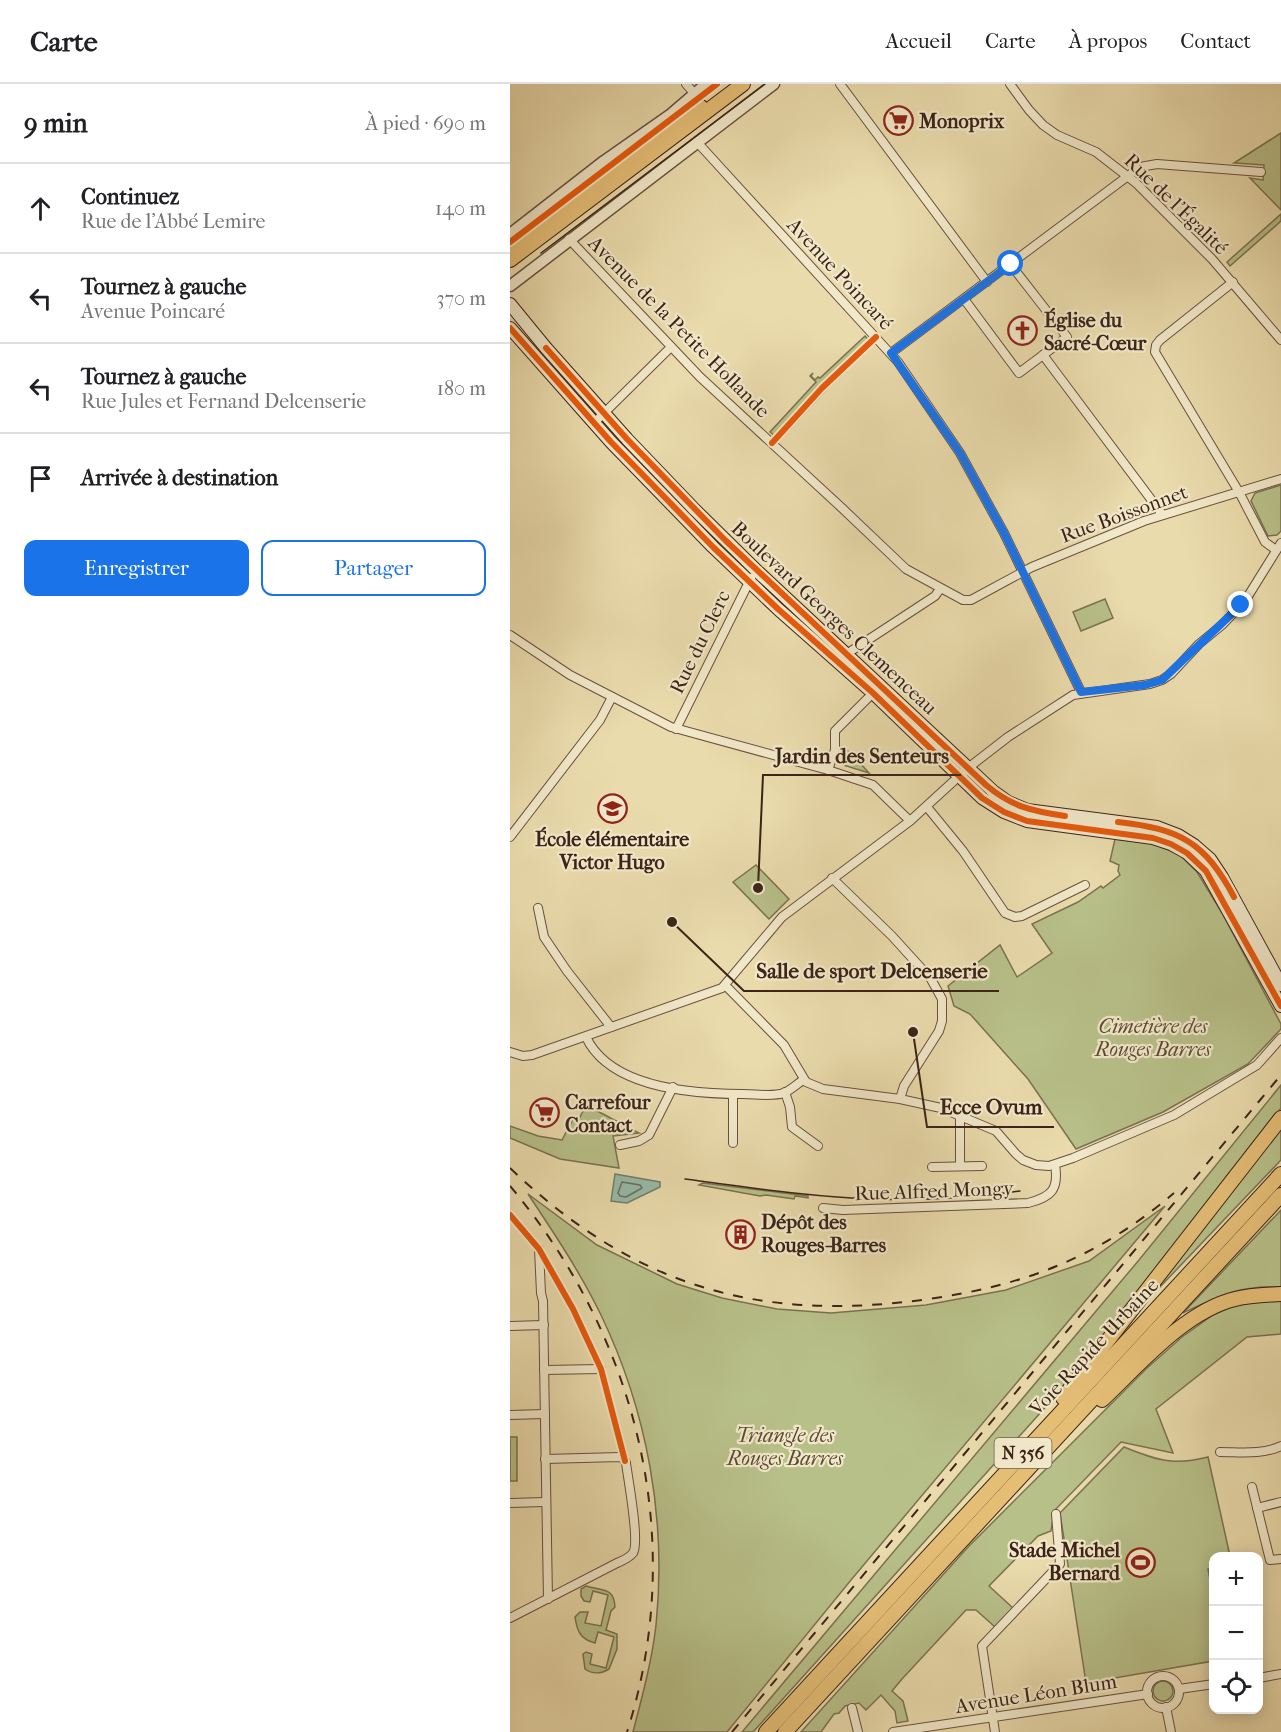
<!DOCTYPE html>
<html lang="fr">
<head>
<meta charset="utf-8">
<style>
	body { margin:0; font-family:"IM FELL French Canon",serif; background:#f2f2f2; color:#202124 }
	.controls { position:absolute; right:18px; bottom:18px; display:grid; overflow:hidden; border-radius:12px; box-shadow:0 3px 15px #0003 }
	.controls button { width:54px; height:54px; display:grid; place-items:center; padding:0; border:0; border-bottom:2px solid #e0e0e0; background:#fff; color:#202124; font:30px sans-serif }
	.stop { position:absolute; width:18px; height:18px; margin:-14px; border:4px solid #1a73e8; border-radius:50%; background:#fff }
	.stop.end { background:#1a73e8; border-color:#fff; box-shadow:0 2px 6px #0008 }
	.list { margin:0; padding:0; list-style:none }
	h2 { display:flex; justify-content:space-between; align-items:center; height:78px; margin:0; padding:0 24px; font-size:26px }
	h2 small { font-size:20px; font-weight:400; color:#757577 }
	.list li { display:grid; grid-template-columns:39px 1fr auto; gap:18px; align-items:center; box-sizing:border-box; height:90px; padding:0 24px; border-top:2px solid #e0e0e0 }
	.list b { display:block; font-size:22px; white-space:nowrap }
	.list p { margin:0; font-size:20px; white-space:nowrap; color:#757577 }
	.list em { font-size:20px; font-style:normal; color:#757577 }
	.actions { display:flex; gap:12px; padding:18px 24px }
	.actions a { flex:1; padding:14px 0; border:2px solid #1a73e8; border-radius:12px; text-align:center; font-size:21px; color:#1a73e8 }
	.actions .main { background:#1a73e8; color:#fff }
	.icon { flex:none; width:33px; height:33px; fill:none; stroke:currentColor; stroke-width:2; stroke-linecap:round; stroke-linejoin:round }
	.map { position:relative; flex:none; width:771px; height:1648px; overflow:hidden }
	header { display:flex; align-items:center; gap:36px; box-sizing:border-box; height:84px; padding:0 30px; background:#fff; border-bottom:2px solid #e0e0e0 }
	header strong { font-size:28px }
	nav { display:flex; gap:33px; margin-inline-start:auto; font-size:21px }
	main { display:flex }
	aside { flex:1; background:#fff }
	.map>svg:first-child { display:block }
	.green { fill:#b8c089; stroke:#7a7251; stroke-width:1.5 }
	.water { fill:#98bba9; stroke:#737e6f; stroke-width:1.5 }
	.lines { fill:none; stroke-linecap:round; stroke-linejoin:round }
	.shore { stroke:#6a6f61; stroke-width:1.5 }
	.minor-casing { stroke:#68513e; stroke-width:10 }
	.tertiary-casing { stroke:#68513e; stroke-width:13 }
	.secondary-casing { stroke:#3c2319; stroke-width:14 }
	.primary-casing { stroke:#3c2319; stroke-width:16 }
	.trunk-casing { stroke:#3c2319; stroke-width:16 }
	.minor { stroke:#f1e8c9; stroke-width:8 }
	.tertiary { stroke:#f1e8c9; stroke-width:10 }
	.secondary { stroke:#f1e8c9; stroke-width:12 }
	.primary { stroke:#e5be76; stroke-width:14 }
	.trunk { stroke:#e5be76; stroke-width:14 }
	.tram { stroke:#3c2319; stroke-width:1.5 }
	.rail { stroke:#3c2319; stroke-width:2; stroke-dasharray:10 10; stroke-linecap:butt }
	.cycleway-casing { stroke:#f1e8c9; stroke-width:10 }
	.cycleway { stroke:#e8590c; stroke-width:6 }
	.route { stroke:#1a73e8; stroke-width:8 }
	.labels { text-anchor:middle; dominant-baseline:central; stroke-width:4.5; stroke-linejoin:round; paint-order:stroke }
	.shield { fill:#f1e8c9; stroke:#725e4e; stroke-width:1.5 }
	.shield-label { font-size:18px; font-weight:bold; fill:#3c2319 }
	.poi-label { font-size:20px; font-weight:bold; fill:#3c2319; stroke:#f1e8c9; text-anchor:start }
	.street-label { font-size:20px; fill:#3c2319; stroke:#f1e8c9 }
	.park-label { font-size:20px; font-style:italic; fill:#5b4a35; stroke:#f1e8c9 }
	.leader { fill:none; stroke:#3c2319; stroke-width:2 }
	.callout-dot { fill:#3c2319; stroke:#f1e8c9; stroke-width:2 }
	.callout-label { font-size:21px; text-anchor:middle; font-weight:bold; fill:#3c2319; stroke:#f1e8c9; stroke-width:4.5; stroke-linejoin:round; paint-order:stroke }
</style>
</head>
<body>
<header>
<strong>Carte</strong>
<nav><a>Accueil</a><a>Carte</a><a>À propos</a><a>Contact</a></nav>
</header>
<main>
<aside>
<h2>9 min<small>À pied · 690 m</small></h2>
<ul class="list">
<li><svg class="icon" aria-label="ahead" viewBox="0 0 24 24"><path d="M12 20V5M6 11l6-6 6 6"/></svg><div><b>Continuez</b><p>Rue de l'Abbé Lemire</p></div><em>140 m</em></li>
<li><svg class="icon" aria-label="left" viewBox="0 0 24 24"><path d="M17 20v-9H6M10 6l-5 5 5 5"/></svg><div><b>Tournez à gauche</b><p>Avenue Poincaré</p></div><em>370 m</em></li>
<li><svg class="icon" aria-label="left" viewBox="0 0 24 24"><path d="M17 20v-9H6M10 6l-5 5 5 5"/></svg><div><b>Tournez à gauche</b><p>Rue Jules et Fernand Delcenserie</p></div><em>180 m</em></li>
<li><svg class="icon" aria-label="arrive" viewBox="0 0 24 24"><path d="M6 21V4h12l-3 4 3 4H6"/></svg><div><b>Arrivée à destination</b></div></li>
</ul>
<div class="actions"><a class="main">Enregistrer</a><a>Partager</a></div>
</aside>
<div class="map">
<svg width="771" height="1648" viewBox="0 0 771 1648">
	<rect width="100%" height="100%" fill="#eadbac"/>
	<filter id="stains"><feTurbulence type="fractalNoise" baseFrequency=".00333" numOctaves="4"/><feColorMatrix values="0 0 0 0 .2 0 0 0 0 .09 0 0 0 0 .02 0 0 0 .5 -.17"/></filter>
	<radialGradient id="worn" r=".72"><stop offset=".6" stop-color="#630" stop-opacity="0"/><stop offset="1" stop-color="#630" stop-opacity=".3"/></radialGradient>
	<g class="green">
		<polygon points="771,49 771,126 740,94 753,96 754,81 724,79"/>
		<polygon points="771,130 771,137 720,182 717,178"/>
		<polygon points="355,252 363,261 315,307 270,356 260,348 306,298 300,292 303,289 301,292 305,296 308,293 310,294"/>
		<polygon points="771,401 771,447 767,451 758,452 741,417 745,409"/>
		<polygon points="595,515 603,534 571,547 563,528"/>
		<polygon points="332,663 341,669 359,689 333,681 330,675"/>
		<polygon points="605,755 645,760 670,771 687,788 712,829 771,940 771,945 738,980 653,1028 566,1065 518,995 460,930 444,922 438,902 490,861 507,893 542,869 522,840 568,818 591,802 593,804 610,791 608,787 609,781 600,777"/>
		<polygon points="246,781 279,815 259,835 223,798"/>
		<polygon points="771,1001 771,1024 560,1296 243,1648 232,1648 629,1176"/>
		<polygon points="76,1021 129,1049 103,1052 109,1084 50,1075 0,1054 0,1042 28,1052 52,1056 64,1033 69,1035"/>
		<polygon points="771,1042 771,1076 629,1225"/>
		<polygon points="193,1099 298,1112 298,1114 285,1112 284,1115 256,1111 250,1112 189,1101"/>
		<path d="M18,1110L87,1161L167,1200L212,1214L267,1225L321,1229L416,1221L496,1206L579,1177L655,1122L341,1496L217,1648H123C132,1613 142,1577 146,1541C157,1435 137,1327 91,1231C70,1188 44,1149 18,1110Z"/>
		<path d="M771,1126V1203C730,1201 709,1212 673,1229Z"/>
		<polygon points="771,1216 771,1250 737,1253 646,1325 663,1369 611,1358 544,1427 541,1447 528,1452 479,1502 503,1524 485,1543 466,1526 456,1526 392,1595 382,1607 393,1617 398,1637 387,1639 385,1627 371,1611 356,1626 349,1619 335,1622 329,1629 324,1630 311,1648 291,1648 459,1462 636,1285 672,1253 703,1231 721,1223 737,1219"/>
		<rect x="0" y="1353" width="7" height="44"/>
		<path d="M614,1363C646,1376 663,1382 698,1373L720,1472H704L703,1484L698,1485L703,1510V1577L576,1599L550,1429Z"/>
		<path d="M76,1502C93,1507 104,1503 105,1523L101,1527L96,1546L107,1550V1565L99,1585C91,1590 82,1590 75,1585L73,1570L76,1568L82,1570L80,1580L96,1584L104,1553L88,1548L85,1559C70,1555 67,1547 65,1533L70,1528H78L75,1539L91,1542L98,1511L83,1507L80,1518L74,1517L71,1512V1505Z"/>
		<circle cx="653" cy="1607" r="10"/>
	</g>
	<polygon class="water" points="105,1090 150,1098 150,1103 117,1119 101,1117"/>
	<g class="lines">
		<polygon class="shore" points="112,1098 130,1101 132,1104 116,1113 110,1112 108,1109"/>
		<defs>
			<g id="minor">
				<polyline points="176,0 184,9"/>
				<polyline points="330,0 477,198"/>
				<polyline points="500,0 519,26 533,41 547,51 586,68 626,99 702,175 771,256"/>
				<polyline points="187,58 388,278 450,369 494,449 571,608"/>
				<polyline points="59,155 190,293 333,425 396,485 453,516 461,516 522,483 634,437 771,395"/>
				<polyline points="723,198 650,256 646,261 645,268 729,408 755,458 766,466"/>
				<polyline points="454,215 509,289 557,253 501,181"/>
				<polyline points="381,269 630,83 647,80 751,88"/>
				<polyline points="533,271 652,430"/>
				<polyline points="84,339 161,263"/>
				<polyline points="0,551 60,591 161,643 318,686 363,701 400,737"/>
				<polyline points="338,569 425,512 430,505"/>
				<polyline points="166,645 241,494"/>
				<polyline points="318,686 325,666 325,647 366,606"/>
				<polyline points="417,723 453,767 495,829 505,833 512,832 575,801"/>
				<polyline points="0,753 90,636 102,613"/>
				<polyline points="322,794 382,852 421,895 432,915 432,937 429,947 394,1002 390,1015"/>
				<polyline points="28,824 34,853 57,887 101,943"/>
				<polyline points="215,901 274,961 296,998 313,1005 390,1015 431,1024 486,1047 506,1070 513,1076 526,1081 539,1082 563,1074 664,1031 747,981 771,954"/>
				<path d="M76,953C100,1004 183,1010 233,1010C246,1010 262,1013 274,1009C281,1006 287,1000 293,996"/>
				<polyline points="0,968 13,972 22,971 212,904 272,833 400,737 458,684 498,653 563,611 640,600 652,596 661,590 689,560 712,541 735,517 771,459"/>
				<polyline points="275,1008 280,1023 282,1043 308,1062"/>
				<polyline points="450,1031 450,1082"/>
				<polyline points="223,1059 223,1010"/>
				<polyline points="110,1061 129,1057 139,1051 163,1003"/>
				<polyline points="422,1083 472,1082"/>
				<path d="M313,1124L333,1126L518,1119C542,1113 549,1105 545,1081"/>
				<polyline points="29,1165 31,1209 33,1217 38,1515"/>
				<polyline points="0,1242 34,1241"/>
				<polyline points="34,1286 91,1285"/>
				<polyline points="0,1331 35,1330"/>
				<path d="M710,1368C730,1368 752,1371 771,1362"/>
				<polyline points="742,1403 760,1476 771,1475"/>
				<polyline points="0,1419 35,1418"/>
				<polyline points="747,1424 771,1418"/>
				<path d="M0,1534L107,1479C112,1477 119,1474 123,1469C130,1458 118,1395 116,1379L114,1375L110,1373L35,1375"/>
				<circle cx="653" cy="1608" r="16"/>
				<polyline points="748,1594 771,1590"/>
				<polyline points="669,1605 704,1600"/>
				<polyline points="656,1623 661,1648"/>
				<polyline points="342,1624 348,1648"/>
				<polyline points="383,1648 638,1610"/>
				<polyline points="485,1648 472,1562 550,1480 546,1430"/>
			</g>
			<g id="tertiary">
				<polyline points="0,150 94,77 161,30 196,0"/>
				<polyline points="0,202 264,0"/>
			</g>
			<g id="secondary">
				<polyline points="0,220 36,264 117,355 185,426 247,487 484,708 498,718 517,726 647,743 668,751 684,761 700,775 712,793 771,901"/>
				<polyline points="0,244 101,358 203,463 268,525 363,609 472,714 494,728 517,737 643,754 661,760 677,769 696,787 771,922"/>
			</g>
			<g id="primary">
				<polyline points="0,162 165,38 191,23"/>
				<polyline points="0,176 233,0"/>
			</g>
			<g id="trunk">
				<polyline points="553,1314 771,1034"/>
				<path d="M592,1316C629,1281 675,1227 725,1215C740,1211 755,1211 771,1210"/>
				<polyline points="256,1648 771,1090"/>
				<polyline points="275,1648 771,1111"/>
			</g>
		</defs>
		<use href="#minor" class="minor-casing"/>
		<use href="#tertiary" class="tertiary-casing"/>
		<use href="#secondary" class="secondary-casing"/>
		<use href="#primary" class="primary-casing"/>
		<use href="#trunk" class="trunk-casing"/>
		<use href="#minor" class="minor"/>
		<use href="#tertiary" class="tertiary"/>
		<use href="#secondary" class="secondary"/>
		<use href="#primary" class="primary"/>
		<use href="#trunk" class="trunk"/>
		<g class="tram">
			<polyline points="31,169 255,0"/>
			<path d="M175,1095C237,1103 300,1113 363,1115C412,1117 461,1114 510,1107"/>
		</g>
		<g class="rail">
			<path d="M0,1084C125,1203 249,1239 419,1215C516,1201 589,1173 664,1109"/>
			<path d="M0,1102C128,1254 178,1457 117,1648"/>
			<polyline points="222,1648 771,991"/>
		</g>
		<defs>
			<g id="cycleway">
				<polyline points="0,158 207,0"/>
				<polyline points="0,244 101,358 203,463 268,525 363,609 472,714 494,728 517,737 643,754 661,760 677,769 696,787 771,922"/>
				<path d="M36,264L117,355L215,456L476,701C502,723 522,727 555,732"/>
				<polyline points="262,359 312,304 366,253"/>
				<path d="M608,738C670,745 695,758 724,813"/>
				<polyline points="0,1131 29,1165 63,1225 91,1285 115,1377"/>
			</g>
		</defs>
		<use href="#cycleway" class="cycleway-casing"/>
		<use href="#cycleway" class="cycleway"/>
	</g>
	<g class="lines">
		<polyline class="route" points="501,180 381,269 450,369 494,449 571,608 635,601 652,596 731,521"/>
	</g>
	<defs>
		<symbol id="supermarket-ring" viewBox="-11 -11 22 22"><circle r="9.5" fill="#f1e8c9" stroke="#8f2418" stroke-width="1.5"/><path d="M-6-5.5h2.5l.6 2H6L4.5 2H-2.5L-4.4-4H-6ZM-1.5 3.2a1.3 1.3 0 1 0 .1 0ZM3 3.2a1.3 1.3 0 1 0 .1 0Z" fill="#8f2418"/></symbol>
		<symbol id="church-ring" viewBox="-11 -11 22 22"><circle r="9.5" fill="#f1e8c9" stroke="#8f2418" stroke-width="1.5"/><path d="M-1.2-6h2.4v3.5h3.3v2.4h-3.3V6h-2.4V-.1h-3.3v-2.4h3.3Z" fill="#8f2418"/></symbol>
		<symbol id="school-ring" viewBox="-11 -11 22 22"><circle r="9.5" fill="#f1e8c9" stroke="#8f2418" stroke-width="1.5"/><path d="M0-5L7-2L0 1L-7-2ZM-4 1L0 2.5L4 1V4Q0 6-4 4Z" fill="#8f2418"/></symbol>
		<symbol id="building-ring" viewBox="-11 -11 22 22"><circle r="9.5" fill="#f1e8c9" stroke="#8f2418" stroke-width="1.5"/><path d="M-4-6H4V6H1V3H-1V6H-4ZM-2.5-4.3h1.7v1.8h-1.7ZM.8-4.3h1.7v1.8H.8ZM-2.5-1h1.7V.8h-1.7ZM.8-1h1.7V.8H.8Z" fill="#8f2418"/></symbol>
		<symbol id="stadium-ring" viewBox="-11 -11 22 22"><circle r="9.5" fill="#f1e8c9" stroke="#8f2418" stroke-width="1.5"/><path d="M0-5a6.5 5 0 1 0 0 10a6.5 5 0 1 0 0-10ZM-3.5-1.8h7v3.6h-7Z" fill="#8f2418"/></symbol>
	</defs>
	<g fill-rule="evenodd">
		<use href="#supermarket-ring" x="372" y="20" width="33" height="33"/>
		<use href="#church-ring" x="496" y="230" width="33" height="33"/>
		<use href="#school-ring" x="86" y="708" width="33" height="33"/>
		<use href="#supermarket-ring" x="18" y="1012" width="33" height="33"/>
		<use href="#building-ring" x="214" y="1134" width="33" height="33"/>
		<use href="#stadium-ring" x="614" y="1462" width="33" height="33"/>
	</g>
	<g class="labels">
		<rect class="shield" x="484.5" y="1354" width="57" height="30" rx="4.5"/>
		<g class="shield-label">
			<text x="513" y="1369">N 356</text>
		</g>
		<g class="poi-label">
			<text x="409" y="37">Monoprix</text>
			<text x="534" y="236">Église du<tspan x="534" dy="23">Sacré-Cœur</tspan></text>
			<text x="102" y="755" text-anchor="middle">École élémentaire<tspan x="102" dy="23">Victor Hugo</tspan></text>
			<text x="55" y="1018">Carrefour<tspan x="55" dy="23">Contact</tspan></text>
			<text x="251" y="1138">Dépôt des<tspan x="251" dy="23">Rouges-Barres</tspan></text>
			<text x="610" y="1466" text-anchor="end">Stade Michel<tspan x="610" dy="23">Bernard</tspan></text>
		</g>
		<g class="street-label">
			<text transform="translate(666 120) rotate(44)">Rue de l'Égalité</text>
			<text transform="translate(330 190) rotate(47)">Avenue Poincaré</text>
			<text transform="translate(169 243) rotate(45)">Avenue de la Petite Hollande</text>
			<text transform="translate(614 430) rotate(-20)">Rue Boissonnet</text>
			<text transform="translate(324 534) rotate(43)">Boulevard Georges Clemenceau</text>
			<text transform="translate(190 558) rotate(-64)">Rue du Clerc</text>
			<text transform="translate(424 1107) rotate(-2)">Rue Alfred Mongy</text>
			<text transform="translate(584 1263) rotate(-47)">Voie Rapide Urbaine</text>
			<text transform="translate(526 1610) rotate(-9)">Avenue Léon Blum</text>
		</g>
		<g class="park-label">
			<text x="643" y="942">Cimetière des<tspan x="643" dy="23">Rouges Barres</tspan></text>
			<text x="275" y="1351">Triangle des<tspan x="275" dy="23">Rouges Barres</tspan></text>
		</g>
	</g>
	<path class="leader" d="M248 804L253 691H451M162 838L234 907H489M403 948L417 1043H544"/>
	<g class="callout-dot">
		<circle cx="248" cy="804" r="6"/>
		<circle cx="162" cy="838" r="6"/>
		<circle cx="403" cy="948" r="6"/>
	</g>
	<g class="callout-label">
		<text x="352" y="679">Jardin des Senteurs</text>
		<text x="362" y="894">Salle de sport Delcenserie</text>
		<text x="481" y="1030">Ecce Ovum</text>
	</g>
	<rect width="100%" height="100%" filter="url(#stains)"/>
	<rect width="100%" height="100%" fill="url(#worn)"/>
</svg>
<div class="controls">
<button>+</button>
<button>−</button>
<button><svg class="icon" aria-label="locate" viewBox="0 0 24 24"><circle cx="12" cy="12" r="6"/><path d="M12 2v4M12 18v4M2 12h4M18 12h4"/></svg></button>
</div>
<div class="stop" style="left:501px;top:180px"></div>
<div class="stop end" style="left:731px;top:521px"></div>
</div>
</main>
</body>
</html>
